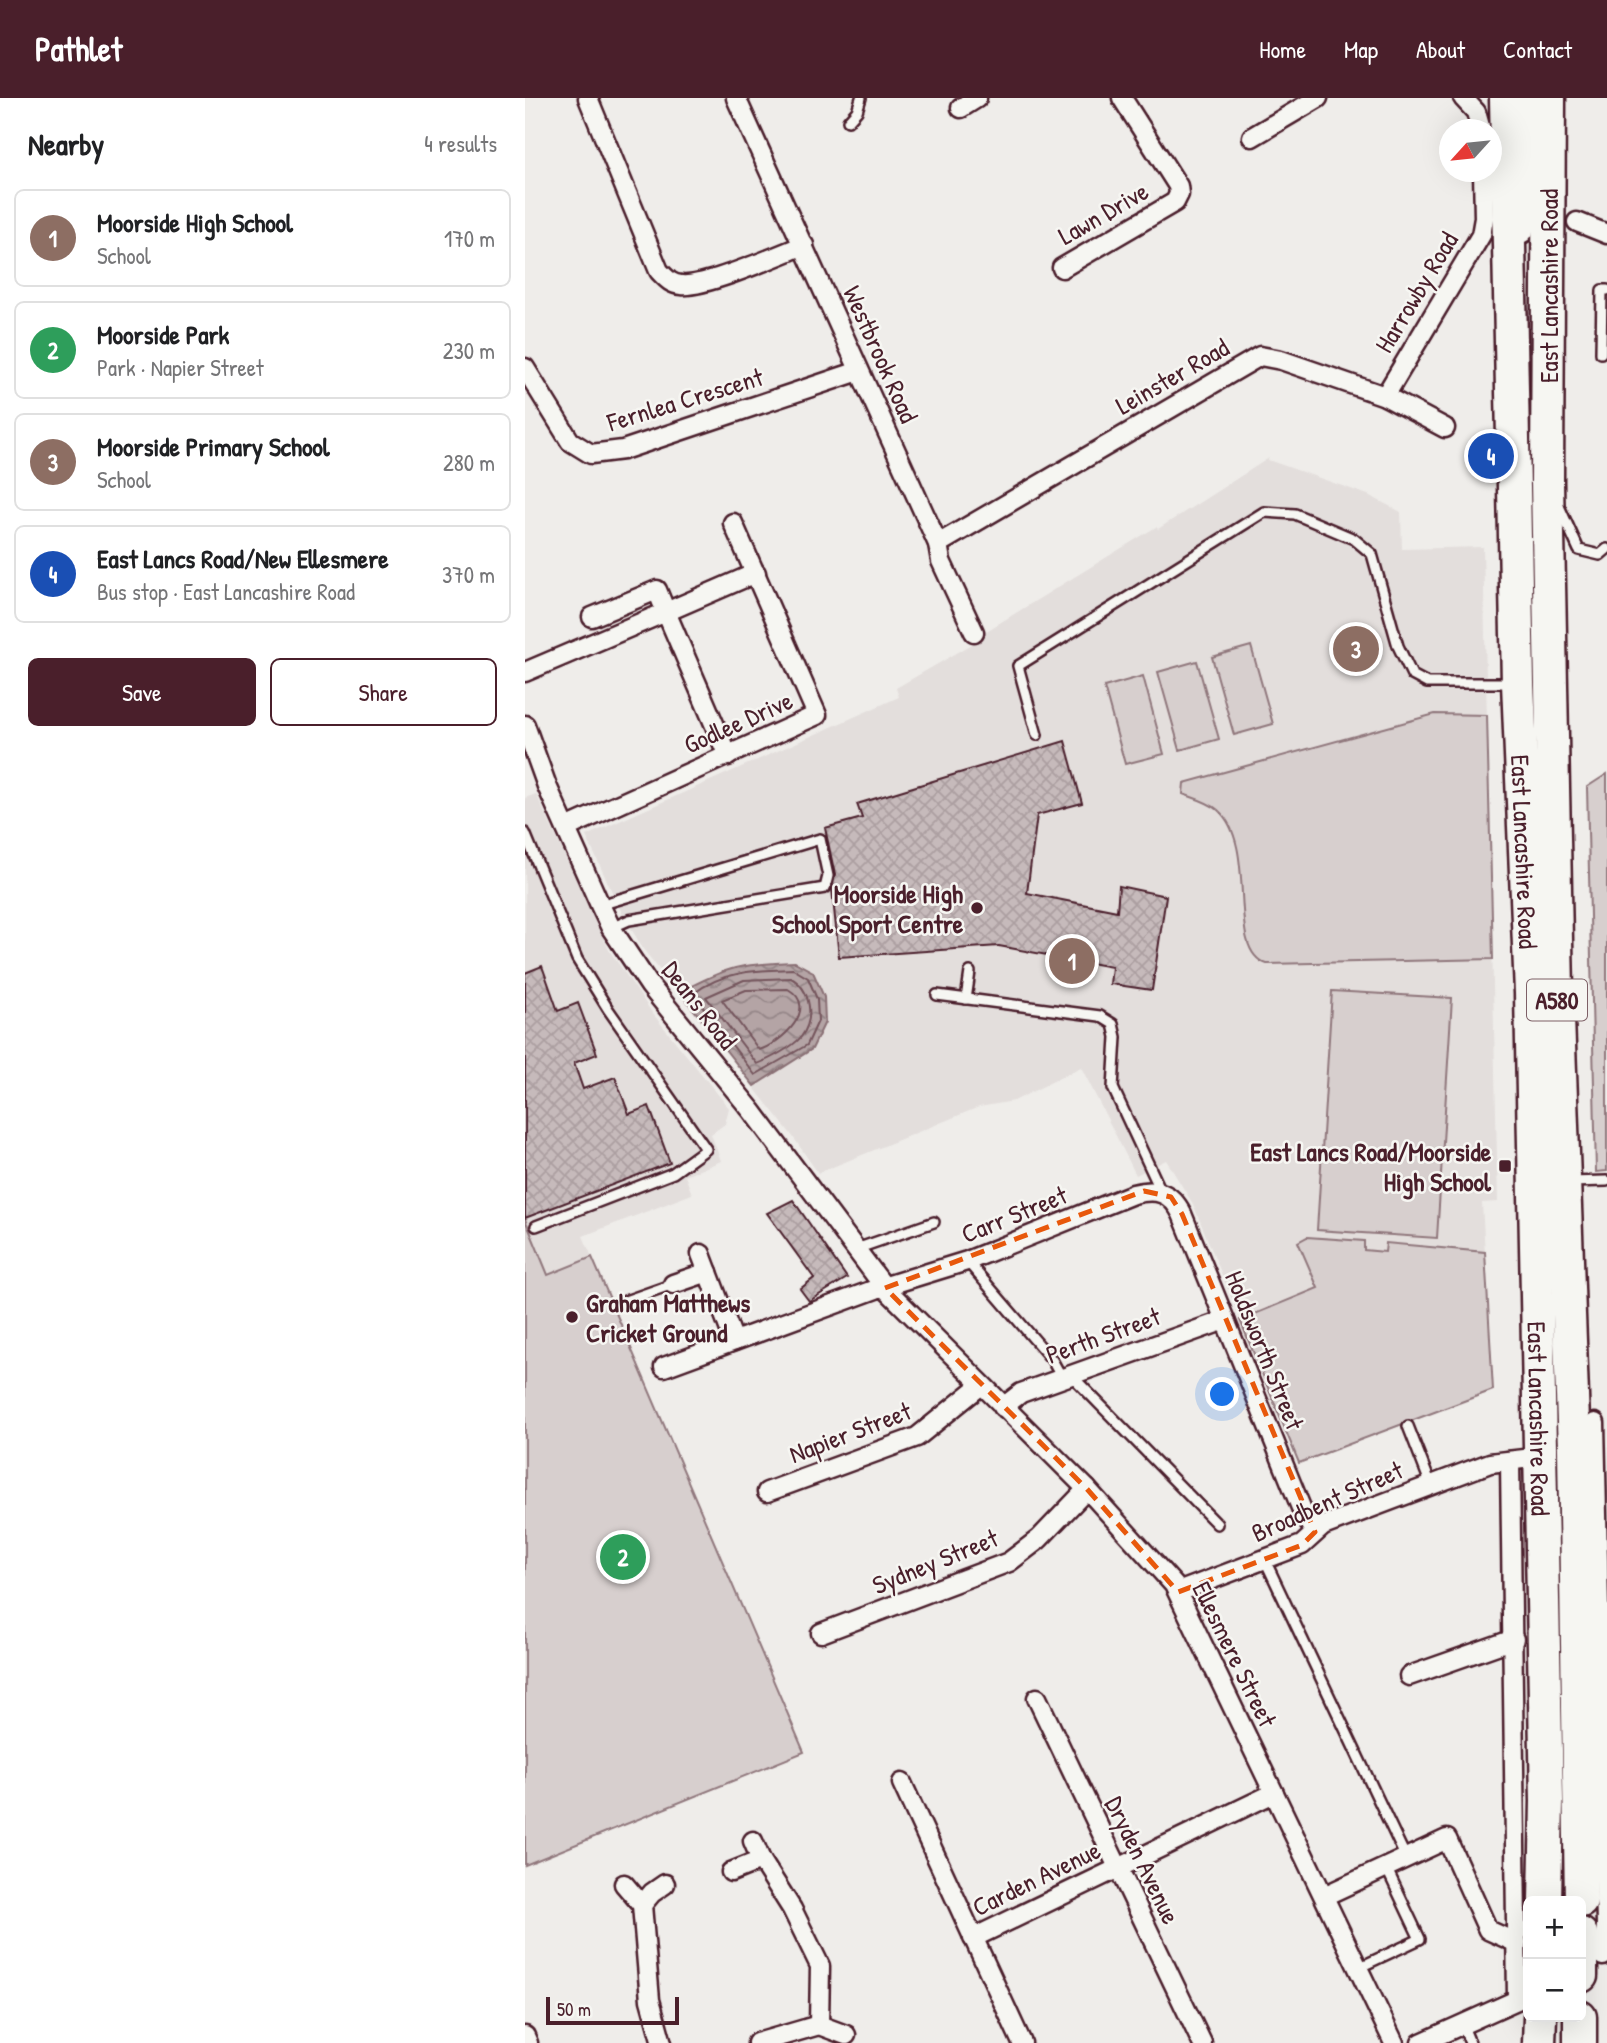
<!DOCTYPE html>
<html lang="en">
<head>
<meta charset="utf-8">
<style>
	body { margin:0; font-family:"Patrick Hand",sans-serif; background:#f2f2f2; color:#202124 }
	.controls { position:absolute; right:21px; bottom:21px; display:grid; overflow:hidden; border-radius:10px; box-shadow:0 7px 28px #0002 }
	.controls button { width:63px; height:63px; display:grid; place-items:center; padding:0; border:0; border-bottom:2px solid #e0e0e0; background:#fff; color:#202124; font:35px sans-serif }
	.compass { position:absolute; left:914px; top:21px; width:63px; height:63px; border-radius:50%; background:#fff; box-shadow:0 7px 28px #0002; rotate:243deg }
	.scale { position:absolute; left:21px; bottom:18px; width:133px; box-sizing:border-box; padding-left:7px; border:4px solid #4a1f2b; border-top:0; font-size:19px; line-height:24px; white-space:nowrap; color:#4a1f2b; -webkit-text-stroke:5px #f6f6f2; paint-order:stroke }
	.you { position:absolute; left:698px; top:1297px; width:24px; height:24px; margin:-18px; border:5px solid #fff; border-radius:50%; background:#1a73e8; box-shadow:0 0 0 10px #1a73e833 }
	.badge { display:grid; place-items:center; width:46px; height:46px; border-radius:50%; background:#4a1f2b; color:#fff; font-size:23px; font-weight:700 }
	.pin { position:absolute; translate:-50% -50%; border:4px solid #fff; box-shadow:0 2px 7px #0006 }
	.list { margin:0; padding:0; list-style:none }
	h2 { display:flex; justify-content:space-between; align-items:center; height:91px; margin:0; padding:0 28px; font-size:30px }
	h2 small { font-size:23px; font-weight:400; color:#757577 }
	.list li { display:grid; grid-template-columns:46px 1fr auto; gap:21px; align-items:center; box-sizing:border-box; height:98px; margin:0 14px 14px; padding:0 14px; border:2px solid #e0e0e0; border-radius:10px }
	.list b { display:block; font-size:26px; white-space:nowrap }
	.list p { margin:0; font-size:23px; white-space:nowrap; color:#757577 }
	.list em { font-size:23px; font-style:normal; color:#757577 }
	.actions { display:flex; gap:14px; padding:21px 28px }
	.actions a { flex:1; padding:16px 0; border:2px solid #4a1f2b; border-radius:10px; text-align:center; font-size:24px; color:#4a1f2b }
	.actions .main { background:#4a1f2b; color:#fff }
	.map { position:relative; flex:none; width:1082px; height:1945px; overflow:hidden }
	header { display:flex; align-items:center; gap:42px; box-sizing:border-box; height:98px; padding:0 35px; background:#4a1f2b; color:#fff }
	header strong { font-size:33px }
	nav { display:flex; gap:38px; margin-inline-start:auto; font-size:24px }
	main { display:flex }
	aside { flex:1; background:#fff }
	.map>svg:first-child { display:block }
	.built { fill:#e3dedc }
	.green { fill:#d7cfce; stroke:#90777c; stroke-width:2 }
	.water { fill:url(#water-waves); stroke:#8a6f74; stroke-width:2 }
	.lines { fill:none; stroke-linecap:round; stroke-linejoin:round }
	.shore { stroke:#74545c; stroke-width:2 }
	.building { fill:url(#building-cross-hatch); stroke:#4a1f2b; stroke-width:2 }
	.lane-casing { stroke:#4a1f2b; stroke-width:14 }
	.street-casing { stroke:#4a1f2b; stroke-width:23 }
	.primary-casing { stroke:#4a1f2b; stroke-width:32 }
	.highway-casing { stroke:#4a1f2b; stroke-width:37 }
	.lane { stroke:#f6f6f2; stroke-width:9 }
	.street { stroke:#f6f6f2; stroke-width:18 }
	.primary { stroke:#f6f6f2; stroke-width:26 }
	.highway { stroke:#f6f6f2; stroke-width:32 }
	.marked { fill:none; stroke:#e8590c; stroke-width:5; stroke-dasharray:14 9; stroke-linejoin:round }
	.poi-dot { fill:#4a1f2b; stroke:#f6f6f2; stroke-width:2.5 }
	.labels { text-anchor:middle; dominant-baseline:central; stroke-width:5; stroke-linejoin:round; paint-order:stroke }
	.shield { fill:#f6f6f2; stroke:#7e6067; stroke-width:2 }
	.shield-label { font-size:24px; font-weight:bold; fill:#4a1f2b }
	.street-label { font-size:26px; fill:#4a1f2b; stroke:#f6f6f2 }
	.poi-label { font-size:26px; font-weight:bold; fill:#4a1f2b; stroke:#f6f6f2; text-anchor:end }
</style>
</head>
<body>
<header>
<strong>Pathlet</strong>
<nav><a>Home</a><a>Map</a><a>About</a><a>Contact</a></nav>
</header>
<main>
<aside>
<h2>Nearby<small>4 results</small></h2>
<ul class="list">
<li><span class="badge" style="background:#8d6e63">1</span><div><b>Moorside High School</b><p>School</p></div><em>170 m</em></li>
<li><span class="badge" style="background:#2e9e5b">2</span><div><b>Moorside Park</b><p>Park · Napier Street</p></div><em>230 m</em></li>
<li><span class="badge" style="background:#8d6e63">3</span><div><b>Moorside Primary School</b><p>School</p></div><em>280 m</em></li>
<li><span class="badge" style="background:#1a4fb4">4</span><div><b>East Lancs Road/New Ellesmere</b><p>Bus stop · East Lancashire Road</p></div><em>370 m</em></li>
</ul>
<div class="actions"><a class="main">Save</a><a>Share</a></div>
</aside>
<div class="map">
<svg width="1082" height="1945" viewBox="0 0 1082 1945">
	<defs>
		<pattern id="water-waves" width="16" height="10" patternUnits="userSpaceOnUse" patternTransform="scale(1.75)"><rect width="16" height="10" fill="#b4a4a5"/><path d="M0 5q4-4 8 0t8 0" fill="none" stroke="#948587"/></pattern>
		<pattern id="building-cross-hatch" width="8" height="8" patternUnits="userSpaceOnUse" patternTransform="scale(1.75)"><rect width="8" height="8" fill="#c6babb"/><path d="M0 0l8 8M0 8l8-8" fill="none" stroke="#ac9fa1"/></pattern>
	</defs>
	<rect width="100%" height="100%" fill="#efedea"/>
	<filter id="ink" filterUnits="userSpaceOnUse"><feTurbulence type="fractalNoise" baseFrequency=".0143" numOctaves="2"/><feDisplacementMap in="SourceGraphic" scale="14" xChannelSelector="R" yChannelSelector="G"/><feConvolveMatrix kernelMatrix="1 2 1 2 8 2 1 2 1" color-interpolation-filters="sRGB"/></filter>
	<g filter="url(#ink)">
		<g class="built">
			<polygon points="744,360 743,362 843,397 876,414 877,451 958,449 973,1104 957,1105 968,1292 774,1365 668,1106 641,1062 611,1077 556,969 489,1003 454,1009 293,1075 266,1036 118,851 97,815 61,738 374,599 371,590 456,541 455,537 631,429 633,431"/>
			<polygon points="11,696 84,852 128,916 204,1010 200,1026 186,1036 196,1063 160,1078 167,1096 58,1138 67,1159 23,1178 0,1121 0,700"/>
		</g>
		<g class="green">
			<polygon points="726,548 748,626 709,637 687,559"/>
			<polygon points="672,563 694,641 655,652 633,574"/>
			<polygon points="618,578 639,656 600,666 579,589"/>
			<path d="M910,616L962,617L968,861L742,866C699,853 735,750 693,712C684,704 669,700 658,696L659,685Z"/>
			<polygon points="1082,676 1082,1073 1071,1074 1062,689"/>
			<polygon points="807,893 927,900 912,1140 792,1132"/>
			<polygon points="0,1121 23,1177 67,1159 279,1654 0,1767"/>
			<polygon points="782,1139 839,1143 839,1152 860,1154 861,1145 960,1154 968,1292 774,1365 715,1222 793,1190 773,1144"/>
		</g>
		<path class="water" d="M270,864L288,874L299,899L300,924L287,951L229,988L155,894C204,868 215,866 270,864Z"/>
		<g class="lines">
			<g class="shore">
				<path d="M268,871L283,880L292,901L293,923L282,947L230,977L168,896C197,873 232,872 268,871Z"/>
				<path d="M266,880C286,891 290,921 276,939C268,949 243,962 232,966L181,899L219,882Z"/>
				<path d="M263,891C296,910 255,946 234,952L197,902L221,892Z"/>
			</g>
		</g>
		<g class="building">
			<polygon points="540,643 557,705 512,717 502,795 592,813 594,788 641,798 627,892 585,886 587,869 474,848 314,859 307,791 310,777 300,730 337,720 332,706"/>
			<polygon points="17,868 33,913 53,905 72,956 49,965 58,991 90,979 104,1016 124,1008 145,1065 0,1120 0,875"/>
			<polygon points="268,1102 322,1180 284,1203 275,1191 289,1180 242,1115"/>
		</g>
		<g class="lines">
			<defs>
				<g id="lane">
					<polyline points="323,23 332,13 336,0"/>
					<polyline points="1076,255 1077,192 1082,192"/>
					<polyline points="1034,408 1054,452 1075,457 1082,451"/>
					<polyline points="512,637 493,568 739,414 770,416 829,441 847,456 873,548 887,577 902,585 988,585"/>
					<polyline points="0,735 52,861 83,911 181,1051 148,1075 11,1128"/>
					<polyline points="75,807 295,741 303,778 300,790 104,822 86,830"/>
					<polyline points="412,897 575,918 588,926 591,939 588,990 636,1093"/>
					<polyline points="441,901 445,874"/>
					<polyline points="1044,1084 1082,1083"/>
					<polyline points="331,1151 409,1124"/>
					<polyline points="442,1163 527,1262 537,1280"/>
					<polyline points="100,1203 148,1186"/>
					<polyline points="546,1277 692,1426"/>
					<polyline points="883,1328 906,1387"/>
					<polyline points="739,1460 881,1760"/>
					<polyline points="833,1870 895,1841 861,1769"/>
					<polyline points="937,1926 945,1945"/>
				</g>
				<g id="street">
					<path d="M63,0L134,173C141,180 145,186 156,187C179,190 254,157 279,147"/>
					<polyline points="211,0 413,446 416,463 449,534"/>
					<polyline points="938,0 951,14 956,32"/>
					<polyline points="436,10 452,0"/>
					<polyline points="727,39 793,0"/>
					<polyline points="1052,124 1082,136"/>
					<polyline points="537,170 650,104 654,96 653,88 597,0"/>
					<polyline points="0,270 45,343 66,356 98,352 334,273"/>
					<polyline points="860,298 956,137 959,120 958,74"/>
					<polyline points="413,446 735,258 756,262 860,298 920,330"/>
					<polyline points="67,519 132,492 141,514 231,475"/>
					<polyline points="0,574 141,514 203,658"/>
					<polyline points="0,627 22,688 75,807 86,830 125,888 227,1013 360,1190 562,1391 649,1487 869,1945"/>
					<polyline points="41,730 292,617 208,425"/>
					<polyline points="176,1156 209,1243"/>
					<polyline points="148,1186 183,1174"/>
					<path d="M139,1269L351,1191L442,1163L608,1096C632,1090 646,1094 657,1116L779,1417L790,1434"/>
					<polyline points="478,1309 496,1295 700,1222"/>
					<polyline points="1070,1325 1081,1828 1078,1858"/>
					<polyline points="985,1363 992,1901"/>
					<polyline points="242,1394 392,1339 455,1288"/>
					<polyline points="653,1494 777,1447 798,1428 965,1365 1015,1359"/>
					<polyline points="296,1535 484,1464 514,1441 562,1391"/>
					<polyline points="884,1578 989,1541"/>
					<polyline points="512,1600 677,1945"/>
					<polyline points="377,1685 497,1945"/>
					<polyline points="228,1743 236,1762"/>
					<polyline points="206,1774 236,1762 267,1811 295,1868 294,1927"/>
					<polyline points="99,1786 117,1807 125,1902 137,1945"/>
					<polyline points="799,1798 922,1741 963,1832 992,1845"/>
					<polyline points="117,1807 127,1795 140,1786"/>
					<polyline points="448,1840 749,1695"/>
					<polyline points="0,1938 3,1945"/>
					<polyline points="232,1945 294,1927 321,1937"/>
					<polyline points="896,1945 1003,1897"/>
				</g>
				<polyline id="primary" points="995,132 1001,70 1001,0"/>
				<g id="highway">
					<path id="s1" d="M981,0L993,585L1006,895L1022,1703L1020,1803"/>
					<polyline points="1024,0 1022,384 1032,893 1049,1351 1056,1803"/>
					<polyline points="1056,1836 1056,1878"/>
					<polyline points="1014,1945 1015,1919"/>
					<polyline points="1055,1945 1055,1919"/>
				</g>
			</defs>
			<use href="#lane" class="lane-casing"/>
			<use href="#street" class="street-casing"/>
			<use href="#primary" class="primary-casing"/>
			<use href="#highway" class="highway-casing"/>
			<use href="#lane" class="lane"/>
			<use href="#street" class="street"/>
			<use href="#primary" class="primary"/>
			<use href="#highway" class="highway"/>
		</g>
	</g>
	<path class="marked" d="M619,1093L646,1099L657,1116L790,1434L777,1447L653,1494L562,1391L360,1190Z"/>
	<g class="poi-dot">
		<circle cx="452" cy="810" r="7"/>
		<rect x="973" y="1061" width="14" height="14" rx="3.5"/>
		<circle cx="47" cy="1219" r="7"/>
	</g>
	<g class="labels">
		<rect class="shield" x="1002" y="881.5" width="60" height="41" rx="5"/>
		<g class="shield-label">
			<text x="1032" y="902">A580</text>
		</g>
		<g class="street-label">
			<text transform="translate(578 115) rotate(-30)">Lawn Drive</text>
			<text transform="translate(1023 188) rotate(-90)">East Lancashire Road</text>
			<text transform="translate(891 194) rotate(-59)">Harrowby Road</text>
			<text transform="translate(356 256) rotate(66)">Westbrook Road</text>
			<text transform="translate(647 278) rotate(-30)">Leinster Road</text>
			<text transform="translate(160 301) rotate(-17)">Fernlea Crescent</text>
			<text transform="translate(213 624) rotate(-24)">Godlee Drive</text>
			<text stroke="none"><textPath href="#s1" startOffset="754">East Lancashire Road</textPath></text>
			<text transform="translate(175 907) rotate(52)">Deans Road</text>
			<text transform="translate(489 1116) rotate(-22)">Carr Street</text>
			<text transform="translate(578 1237) rotate(-20)">Perth Street</text>
			<text transform="translate(740 1252) rotate(68)">Holdsworth Street</text>
			<text stroke="none"><textPath href="#s1" startOffset="1321">East Lancashire Road</textPath></text>
			<text transform="translate(325 1334) rotate(-21)">Napier Street</text>
			<text transform="translate(802 1403) rotate(-24)">Broadbent Street</text>
			<text transform="translate(410 1463) rotate(-22)">Sydney Street</text>
			<text transform="translate(710 1556) rotate(64)">Ellesmere Street</text>
			<text transform="translate(618 1762) rotate(64)">Dryden Avenue</text>
			<text transform="translate(511 1780) rotate(-26)">Carden Avenue</text>
		</g>
		<g class="poi-label">
			<text x="438" y="795">Moorside High<tspan x="438" dy="30">School Sport Centre</tspan></text>
			<text x="966" y="1053">East Lancs Road/Moorside<tspan x="966" dy="30">High School</tspan></text>
			<text x="61" y="1204" text-anchor="start">Graham Matthews<tspan x="61" dy="30">Cricket Ground</tspan></text>
		</g>
	</g>
</svg>
<div class="controls">
<button>+</button>
<button>−</button>
</div>
<svg class="compass" viewBox="-18 -18 36 36"><path d="M0-13l5 13h-10z" fill="#e53935"/><path d="M0 13l5-13h-10z" fill="#757577"/></svg>
<div class="scale">50 m</div>
<div class="you"></div>
<div class="pin badge" style="left:547px;top:863px;background:#8d6e63">1</div>
<div class="pin badge" style="left:98px;top:1459px;background:#2e9e5b">2</div>
<div class="pin badge" style="left:831px;top:551px;background:#8d6e63">3</div>
<div class="pin badge" style="left:966px;top:358px;background:#1a4fb4">4</div>
</div>
</main>
</body>
</html>
